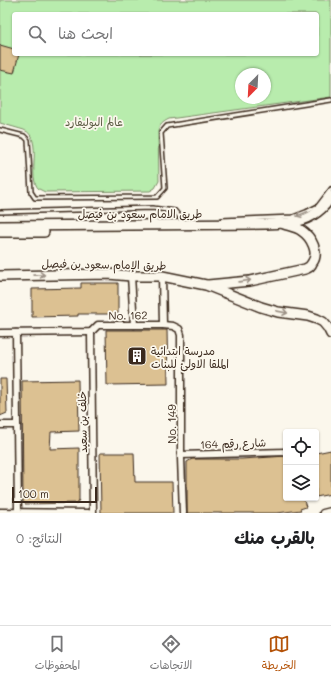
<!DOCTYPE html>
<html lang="ar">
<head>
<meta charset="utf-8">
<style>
	body { margin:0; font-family:Mali,"Playpen Sans Arabic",sans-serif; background:#f2f2f2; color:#202124; direction:rtl }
	.controls { position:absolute; right:12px; bottom:12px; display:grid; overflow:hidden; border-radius:4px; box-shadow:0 1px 3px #0004 }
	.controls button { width:36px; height:36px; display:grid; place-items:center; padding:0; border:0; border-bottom:1px solid #e0e0e0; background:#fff; color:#202124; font:20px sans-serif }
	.compass { position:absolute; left:235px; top:68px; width:36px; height:36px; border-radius:50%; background:#fff; box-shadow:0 1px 3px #0004; rotate:204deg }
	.scale { position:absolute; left:12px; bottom:10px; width:85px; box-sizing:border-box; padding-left:4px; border:2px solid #3b2a1e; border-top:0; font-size:11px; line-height:14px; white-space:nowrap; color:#3b2a1e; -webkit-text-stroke:3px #fbf7ec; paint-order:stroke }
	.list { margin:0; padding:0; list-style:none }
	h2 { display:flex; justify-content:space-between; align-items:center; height:52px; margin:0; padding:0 16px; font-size:17px }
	h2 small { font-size:13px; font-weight:400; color:#757577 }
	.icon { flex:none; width:22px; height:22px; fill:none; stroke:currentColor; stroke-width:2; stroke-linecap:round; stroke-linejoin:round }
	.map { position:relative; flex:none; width:331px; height:513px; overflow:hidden; direction:ltr }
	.search { position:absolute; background:#fff; box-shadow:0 1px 3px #0004; left:12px; right:12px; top:12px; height:44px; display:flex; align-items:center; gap:10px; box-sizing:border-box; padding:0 14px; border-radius:4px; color:#757577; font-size:15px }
	.sheet { height:112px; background:#fff }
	nav { display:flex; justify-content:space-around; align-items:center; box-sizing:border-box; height:56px; border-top:1px solid #e0e0e0; background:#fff; font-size:11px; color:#757577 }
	nav a { display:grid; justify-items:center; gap:2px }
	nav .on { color:#b45309 }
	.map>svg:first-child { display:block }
	.green { fill:#b8ecad; stroke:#7a8b66; fill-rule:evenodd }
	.building { fill:#dcc192; stroke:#3b2a1e }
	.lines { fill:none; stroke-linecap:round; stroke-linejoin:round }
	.service-casing { stroke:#3b2a1e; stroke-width:6 }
	.minor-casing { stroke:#3b2a1e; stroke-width:9 }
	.secondary-casing { stroke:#3b2a1e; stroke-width:12 }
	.service { stroke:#fbf7ec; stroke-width:3 }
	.minor { stroke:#fbf7ec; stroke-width:6 }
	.secondary { stroke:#fbf7ec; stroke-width:9 }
	.oneway { stroke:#9b9085 }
	.labels { text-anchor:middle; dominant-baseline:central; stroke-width:3.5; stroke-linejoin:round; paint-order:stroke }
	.park-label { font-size:11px; fill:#5a5a42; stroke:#fbf7ec }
	.street-label { font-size:11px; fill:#3b2a1e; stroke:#fbf7ec }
	.poi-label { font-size:11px; fill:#3b2a1e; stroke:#fbf7ec; text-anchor:start }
</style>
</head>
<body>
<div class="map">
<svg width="331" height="513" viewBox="0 0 331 513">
	<rect width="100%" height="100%" fill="#fbf7ec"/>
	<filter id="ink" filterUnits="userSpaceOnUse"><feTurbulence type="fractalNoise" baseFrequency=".025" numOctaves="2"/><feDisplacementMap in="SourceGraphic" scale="8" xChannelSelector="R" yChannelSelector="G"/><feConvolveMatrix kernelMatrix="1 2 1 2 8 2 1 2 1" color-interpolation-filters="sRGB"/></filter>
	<g filter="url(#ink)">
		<path class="green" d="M0,0H331V97L169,119C163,122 159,125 158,132L159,181L155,188L150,191L45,192C43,191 41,190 39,189C26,178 44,138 24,130L0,123ZM14,14H317V54H14ZM241,74H265V98H241Z"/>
		<g class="building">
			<polygon points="0,45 14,49 14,54 19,54 14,73 0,70"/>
			<polygon points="81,283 118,283 118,314 78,314 78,316 32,317 32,289 81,288"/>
			<polygon points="106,330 167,330 168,384 107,385"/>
			<polygon points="0,379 6,379 7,413 0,416"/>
			<polygon points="78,380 79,431 51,432 50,449 79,448 79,500 77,503 25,504 23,502 22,381"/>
			<polygon points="331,450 331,494 316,497 316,453"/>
			<polygon points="100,453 134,453 135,482 172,482 173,513 101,513"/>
			<polygon points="286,456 286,498 303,498 306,507 300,509 301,510 277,513 187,513 187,462 192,459 242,459"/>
		</g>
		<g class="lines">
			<defs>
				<g id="service">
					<polyline points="0,130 24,136 28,140 31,192 35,198 157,197 165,188 161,133 167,126 331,100"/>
					<polyline points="0,212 152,208 175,211 183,221"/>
					<polyline points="222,220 293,217 306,212 318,206 331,189"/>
				</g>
				<g id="minor">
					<polyline points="131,276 134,325"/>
					<polyline points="162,276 163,325"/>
					<polyline points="91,332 93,513"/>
					<polyline points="0,333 91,332 98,325 163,325 173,326 179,329 181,335 181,458 183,513"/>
					<polyline points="16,333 18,512"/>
					<polyline points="0,425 17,425"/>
					<polyline points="181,455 286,452"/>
					<polyline points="0,512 88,513"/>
					<polyline points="323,513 331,511"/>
				</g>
				<g id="secondary">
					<path d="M0,226L266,224C277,223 288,224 298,221C311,219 325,208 331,196"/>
					<polyline points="0,232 44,232"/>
					<polyline points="0,276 108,274 131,276 162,276 206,285 261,307 278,312 308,316 317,319 323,322 328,328 331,334"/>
					<path d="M208,285L250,281L305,269C308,268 311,266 312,263C320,253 311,237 302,231C297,227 290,226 284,224"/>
				</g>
			</defs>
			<use href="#service" class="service-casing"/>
			<use href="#minor" class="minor-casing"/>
			<use href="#secondary" class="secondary-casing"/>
			<use href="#service" class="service"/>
			<use href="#minor" class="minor"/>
			<use href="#secondary" class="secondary"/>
		</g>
		<defs><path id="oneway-shaft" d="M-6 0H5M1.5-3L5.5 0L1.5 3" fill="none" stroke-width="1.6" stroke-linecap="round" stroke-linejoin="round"/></defs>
		<g class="oneway">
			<use href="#oneway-shaft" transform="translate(302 214) rotate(158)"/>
			<use href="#oneway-shaft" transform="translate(39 275) rotate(-1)"/>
			<use href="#oneway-shaft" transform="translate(245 281) rotate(-8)"/>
			<use href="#oneway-shaft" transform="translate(282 312) rotate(11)"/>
		</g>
	</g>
	<defs>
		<symbol id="building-square" viewBox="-11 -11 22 22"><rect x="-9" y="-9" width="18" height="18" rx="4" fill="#3b2a1e" stroke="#fbf7ec"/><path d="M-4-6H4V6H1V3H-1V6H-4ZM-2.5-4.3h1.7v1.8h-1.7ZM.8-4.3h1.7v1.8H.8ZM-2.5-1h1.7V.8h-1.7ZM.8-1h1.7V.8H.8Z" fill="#fff"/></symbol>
	</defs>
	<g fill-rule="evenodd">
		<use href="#building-square" x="126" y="345" width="22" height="22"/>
	</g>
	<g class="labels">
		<g class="park-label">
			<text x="94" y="121">عالم البوليفارد</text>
		</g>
		<g class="street-label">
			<text x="140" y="213">طريق الامام سعود بن فيصل</text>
			<text transform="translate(104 264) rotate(1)">طريق الإمام سعود بن فيصل</text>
			<text transform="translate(128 315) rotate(-1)">No. 162</text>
			<text transform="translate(82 422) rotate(-91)">خلف بن سعيد</text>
			<text transform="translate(171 424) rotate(-90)">No. 149</text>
			<text transform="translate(233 443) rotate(-2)">شارع رقم 164</text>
		</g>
		<g class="poi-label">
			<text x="151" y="350">مدرسة ابتدائية<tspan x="151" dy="13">الملقا الاولئ للبنات</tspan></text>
		</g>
	</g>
</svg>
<div class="controls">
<button><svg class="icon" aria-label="locate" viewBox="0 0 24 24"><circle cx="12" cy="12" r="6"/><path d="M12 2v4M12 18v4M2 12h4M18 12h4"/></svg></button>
<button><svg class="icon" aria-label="layers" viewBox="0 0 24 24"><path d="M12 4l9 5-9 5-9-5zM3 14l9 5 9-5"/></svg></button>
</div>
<svg class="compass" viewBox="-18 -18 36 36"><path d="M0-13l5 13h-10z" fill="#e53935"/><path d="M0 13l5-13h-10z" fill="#757577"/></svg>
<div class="scale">100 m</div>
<div class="search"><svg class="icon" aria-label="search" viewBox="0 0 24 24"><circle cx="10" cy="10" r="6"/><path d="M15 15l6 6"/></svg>ابحث هنا</div>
</div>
<section class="sheet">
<h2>بالقرب منك<small>النتائج: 0</small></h2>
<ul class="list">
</ul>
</section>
<nav>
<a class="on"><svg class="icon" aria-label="map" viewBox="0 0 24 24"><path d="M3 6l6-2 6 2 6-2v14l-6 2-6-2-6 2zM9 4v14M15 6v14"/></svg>الخريطة</a>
<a><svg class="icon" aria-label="directions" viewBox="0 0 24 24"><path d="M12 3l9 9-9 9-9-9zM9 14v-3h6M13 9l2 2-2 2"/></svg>الاتجاهات</a>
<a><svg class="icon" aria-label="saved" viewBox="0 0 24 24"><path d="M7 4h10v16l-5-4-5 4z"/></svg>المحفوظات</a>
</nav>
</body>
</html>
